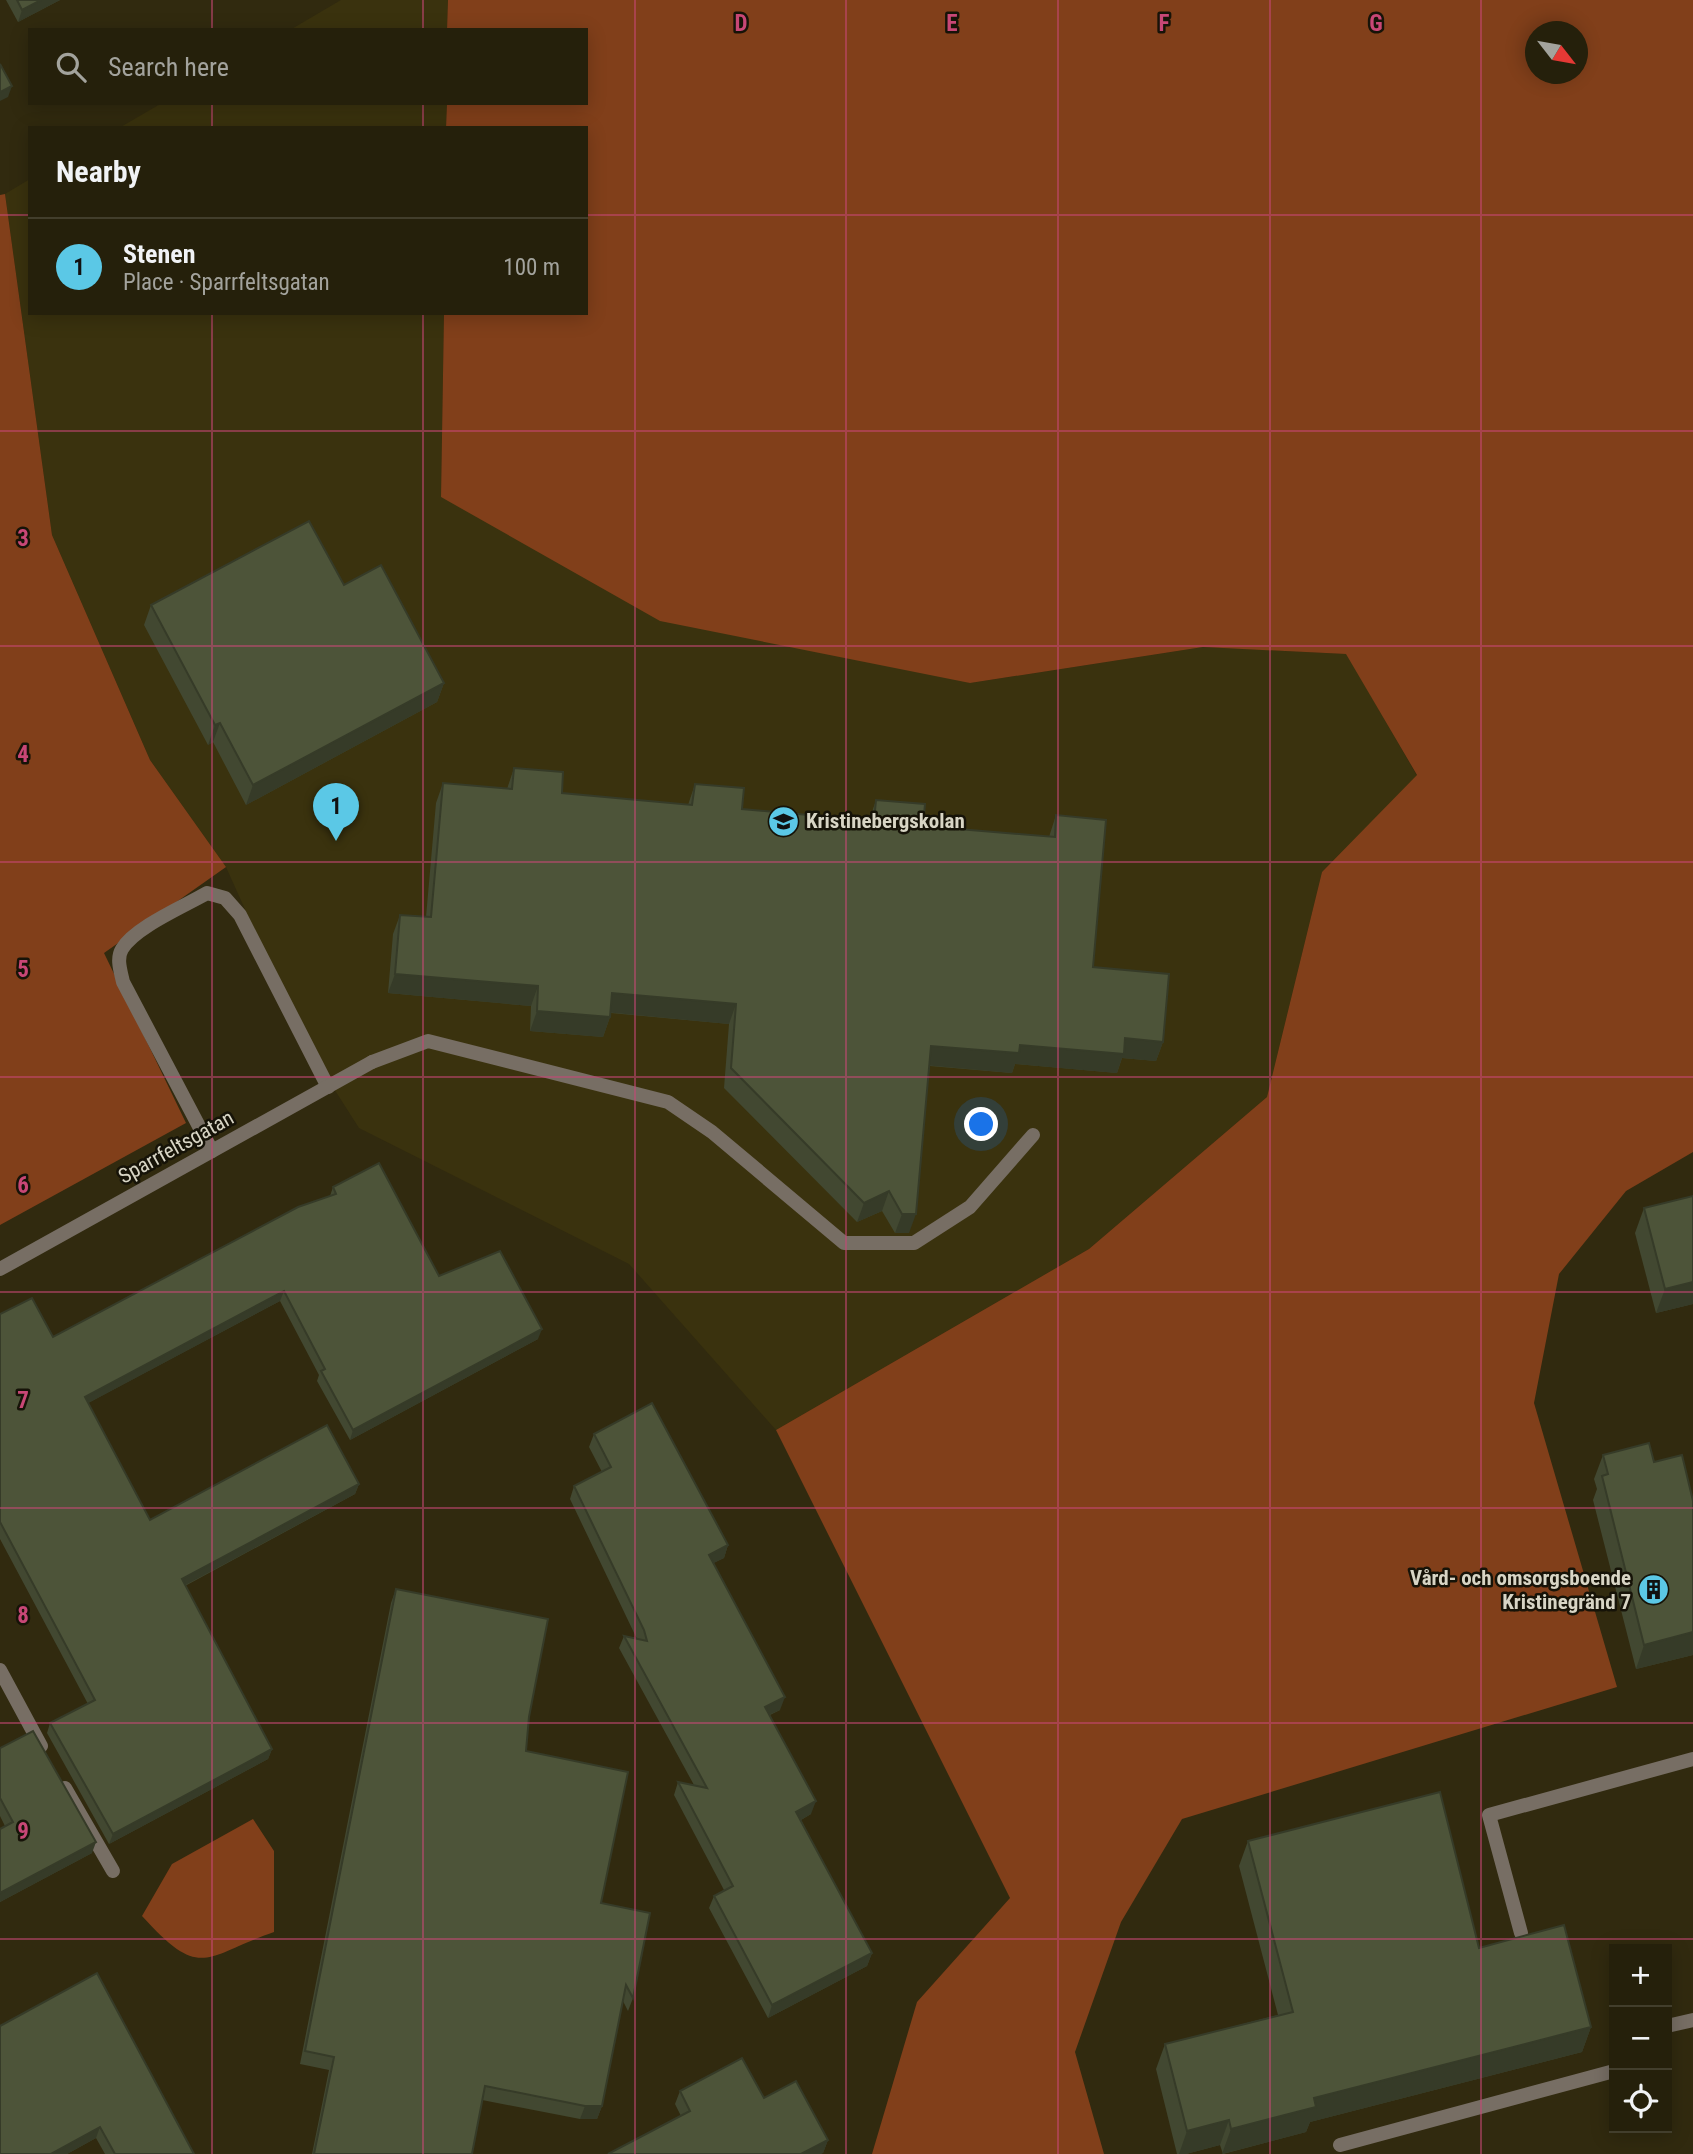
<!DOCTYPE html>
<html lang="en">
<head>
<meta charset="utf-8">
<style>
	body { margin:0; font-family:"Roboto Condensed",sans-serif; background:#2d2814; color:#f1f3f6 }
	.controls { position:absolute; right:21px; bottom:21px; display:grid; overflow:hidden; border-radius:0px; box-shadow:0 4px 18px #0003 }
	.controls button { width:63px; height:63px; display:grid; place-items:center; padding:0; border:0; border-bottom:2px solid #423e2c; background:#25200b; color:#f1f3f6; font:35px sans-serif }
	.compass { position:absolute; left:1525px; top:21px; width:63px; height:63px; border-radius:50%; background:#25200b; box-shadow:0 4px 18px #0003; rotate:121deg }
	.you { position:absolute; left:982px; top:1125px; width:24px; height:24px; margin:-18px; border:5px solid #fff; border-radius:50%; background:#1a73e8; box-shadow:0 0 0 10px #1a73e833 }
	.badge { display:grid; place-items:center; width:46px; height:46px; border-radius:50%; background:#5bc8e6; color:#111; font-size:23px; font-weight:700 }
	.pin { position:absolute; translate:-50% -58px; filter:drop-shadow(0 2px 4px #0008) }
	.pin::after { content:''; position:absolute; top:37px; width:24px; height:21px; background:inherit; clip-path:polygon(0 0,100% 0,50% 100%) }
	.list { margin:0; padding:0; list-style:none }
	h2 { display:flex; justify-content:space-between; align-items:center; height:91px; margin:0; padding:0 28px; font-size:30px }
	h2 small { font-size:23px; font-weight:400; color:#a3a39d }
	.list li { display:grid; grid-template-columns:46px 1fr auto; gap:21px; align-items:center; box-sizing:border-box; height:98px; padding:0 28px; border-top:2px solid #423e2c }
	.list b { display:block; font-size:26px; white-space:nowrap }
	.list p { margin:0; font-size:23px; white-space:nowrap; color:#a3a39d }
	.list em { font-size:23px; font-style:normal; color:#a3a39d }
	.icon { flex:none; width:38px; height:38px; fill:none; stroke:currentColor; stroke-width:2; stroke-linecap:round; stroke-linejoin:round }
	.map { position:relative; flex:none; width:1693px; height:2154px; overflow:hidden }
	.search { position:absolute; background:#25200b; box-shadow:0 4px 18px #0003; left:28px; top:28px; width:560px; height:77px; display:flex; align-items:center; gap:18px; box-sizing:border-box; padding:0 24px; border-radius:0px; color:#a3a39d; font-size:26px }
	.panel { position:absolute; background:#25200b; box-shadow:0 4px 18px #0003; left:28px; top:126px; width:560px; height:189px; border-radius:0px }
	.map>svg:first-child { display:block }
	.built { fill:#3a320e }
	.green { fill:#813f1a; fill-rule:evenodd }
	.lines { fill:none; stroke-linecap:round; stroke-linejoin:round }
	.lane { stroke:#776e64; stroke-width:14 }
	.street { stroke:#776e64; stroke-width:14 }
	.wall { fill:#424831 }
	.shaded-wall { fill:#363b28 }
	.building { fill:#4d5439; stroke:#363b28; stroke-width:2 }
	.grid { fill:none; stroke:#c84776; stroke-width:2; stroke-opacity:0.55 }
	.labels { text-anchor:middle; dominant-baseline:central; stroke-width:5; stroke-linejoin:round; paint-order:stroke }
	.poi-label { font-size:21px; font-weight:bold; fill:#d8d5c5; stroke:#161308; text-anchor:start }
	.street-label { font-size:21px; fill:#d8d5c5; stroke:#161308 }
	.grid-label { font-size:23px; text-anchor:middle; font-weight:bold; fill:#c84776; stroke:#161308; stroke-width:5; stroke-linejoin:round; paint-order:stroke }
</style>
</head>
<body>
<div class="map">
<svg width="1693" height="2154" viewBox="0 0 1693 2154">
	<rect width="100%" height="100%" fill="#312a0f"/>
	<g class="built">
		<polygon points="341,0 448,0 447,30 290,30"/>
		<polygon points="162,103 447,103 446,128 119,128"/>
		<polygon points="30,179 30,313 444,313 441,497 970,683 1203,647 1347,654 1417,776 1322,872 1267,1097 1089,1249 776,1430 629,1264 359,1128 306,1045 226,867 150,760 52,535 5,194"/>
	</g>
	<g class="green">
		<path d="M448,0H1693V1152L1626,1191L1559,1274L1534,1403L1617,1687L1182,1819L1121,1922L1075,2052L1104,2154H872L917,2002L1010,1898L776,1430L1089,1249L1267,1097L1322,872L1417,775L1346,654L1203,647L970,683L660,621L441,497L444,313H586V128H446L447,103H586V30H447ZM1536,32H1578V74H1536Z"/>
		<polygon points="5,194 52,535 150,760 226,867 104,953 186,1123 0,1225 0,195"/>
		<path d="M253,1819L274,1851V1932C204,1956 202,1982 142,1916L172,1864Z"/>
	</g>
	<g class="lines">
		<g class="lane">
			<polyline points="372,1062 428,1041 668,1102 712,1132 844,1243 914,1243 970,1207 1033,1135"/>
			<path d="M212,1151L123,982C121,972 116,959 122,949C135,927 185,906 207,893L225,898L240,915L328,1087"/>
			<polyline points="0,1670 41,1746"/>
			<polyline points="65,1788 113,1871"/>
			<polyline points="1521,1933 1489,1815 1693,1759"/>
			<polyline points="1667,2026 1693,2020"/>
			<polyline points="1340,2145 1614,2071"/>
		</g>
		<polyline class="street" points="0,1269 372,1062"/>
	</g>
	<g class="wall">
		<polygon points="6,0 60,0 18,22"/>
		<polygon points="344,585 444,683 437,702 246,805 213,742 208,745 144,625 151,605"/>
		<polygon points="514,768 562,793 688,805 695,784 742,809 869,821 876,800 923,826 1049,837 1056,815 1093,967 1163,1042 1156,1061 1122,1058 1117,1073 1015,1064 1012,1073 930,1066 909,1233 895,1233 882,1211 857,1222 724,1088 729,1024 611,1013 610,1017 603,1037 530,1031 531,1006 388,993 393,934 400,915 426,917 436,803 443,783 507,789"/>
		<polygon points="333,1187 439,1276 538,1339 350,1440 317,1381 319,1375 280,1301 88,1403 150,1520 359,1484 355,1494 185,1586 272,1749 268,1759 109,1844 47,1733 50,1723 88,1704 0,1539 0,1314 53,1337 330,1196"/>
		<polygon points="1644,1208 1693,1304 1656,1313 1635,1233"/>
		<polygon points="594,1434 728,1545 724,1558 713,1563 780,1710 770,1715 811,1814 801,1820 872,1953 867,1966 768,2018 709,1908 714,1896 724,1890 674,1795 678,1782 694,1785 619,1648 624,1636 637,1639 570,1499 574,1486 602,1472 589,1447"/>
		<polygon points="1603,1455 1654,1462 1693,1655 1636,1669 1593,1500 1597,1489 1594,1479"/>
		<polygon points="396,1589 529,1717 526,1751 601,1903 633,1998 628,2011 623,2001 602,2106 597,2119 580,2119 482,2100 472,2154 312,2154 329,2070 300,2064 391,1603"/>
		<polygon points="0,1748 92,1853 0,1902 0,1829 5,1826 0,1816"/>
		<polygon points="1248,1841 1479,1948 1591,2027 1582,2052 1310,2122 1306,2132 1223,2154 1220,2145 1186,2154 1177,2154 1156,2069 1165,2044 1278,2015 1239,1866"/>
		<polygon points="0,2026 194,2154 105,2154 96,2138 67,2154 0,2154"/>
		<polygon points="680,2091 764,2098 828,2140 823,2153 820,2154 608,2154 681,2116 675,2104"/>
	</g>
	<g class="shaded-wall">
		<polygon points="41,0 60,0 18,22 22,10"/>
		<polygon points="12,86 8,97 0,101 0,92"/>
		<polygon points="444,683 437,702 246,805 253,785"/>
		<polygon points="220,723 213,742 208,745 215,725"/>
		<polygon points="395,974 538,986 531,1006 388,993"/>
		<polygon points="612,993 736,1004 729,1024 605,1012"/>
		<polygon points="537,1011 610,1017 603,1037 530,1031"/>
		<polygon points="1125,1038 1163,1042 1156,1061 1122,1058 1117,1073 1015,1064 1012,1073 924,1065 931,1046 1020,1045"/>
		<polygon points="889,1191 882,1211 857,1222 864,1203"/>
		<polygon points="902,1214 916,1214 909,1233 895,1233"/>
		<polygon points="1693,1282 1693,1304 1656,1313 1665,1289"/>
		<polygon points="284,1291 280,1301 81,1407 85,1397"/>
		<polygon points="542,1329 538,1339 350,1440 353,1430"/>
		<polygon points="359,1484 355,1494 178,1589 182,1579"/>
		<polygon points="728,1545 724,1558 704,1568 709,1555"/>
		<polygon points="1693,1632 1693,1655 1636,1669 1644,1645"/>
		<polygon points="785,1697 780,1710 760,1719 765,1707"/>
		<polygon points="272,1749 268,1759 109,1844 113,1834"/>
		<polygon points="816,1801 811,1814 792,1825 796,1812"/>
		<polygon points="96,1842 92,1853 0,1902 0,1893"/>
		<polygon points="872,1953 867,1966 768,2018 772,2005"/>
		<polygon points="1591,2027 1582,2052 1310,2122 1306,2132 1222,2154 1231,2129 1314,2098"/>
		<polygon points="585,2106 602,2106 597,2119 580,2119"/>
		<polygon points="1229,2120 1220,2145 1186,2154 1179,2154 1187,2131"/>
		<polygon points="100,2127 96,2138 67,2154 51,2154"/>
		<polygon points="828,2140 823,2153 820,2154 801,2154"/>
	</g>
	<g class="building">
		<polygon points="17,0 41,0 22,10"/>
		<polygon points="0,64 12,86 0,92"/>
		<polygon points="309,521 344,585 381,565 444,683 253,785 220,723 215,725 151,605"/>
		<polygon points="514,768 563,772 562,793 692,805 695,784 744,788 742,809 874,821 876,800 925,804 923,826 1055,837 1056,815 1106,820 1093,967 1169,974 1163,1042 1125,1038 1124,1054 1020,1045 1019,1053 931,1046 916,1214 902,1214 889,1191 864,1203 731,1068 736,1004 612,993 610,1017 537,1011 538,986 395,974 400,915 431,917 443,783 512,789"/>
		<polygon points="379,1163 439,1276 500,1251 542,1329 353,1430 321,1371 325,1369 284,1291 85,1397 150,1520 327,1425 359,1484 182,1579 272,1749 113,1834 50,1723 95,1700 0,1522 0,1314 32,1298 53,1337 298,1207 336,1194 333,1187"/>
		<polygon points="1693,1196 1693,1282 1665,1289 1644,1208"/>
		<polygon points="652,1403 728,1545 709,1555 785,1697 765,1707 816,1801 796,1812 872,1953 772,2005 714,1896 733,1886 678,1782 707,1788 624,1636 647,1641 644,1630 574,1486 611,1467 594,1434"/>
		<polygon points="1649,1443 1654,1462 1682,1455 1693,1501 1693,1632 1644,1645 1602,1476 1608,1474 1603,1455"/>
		<polygon points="396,1589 548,1619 529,1717 526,1751 628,1772 601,1903 650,1913 633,1998 626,1985 602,2106 585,2106 485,2086 472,2154 314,2154 334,2057 305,2051"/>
		<polygon points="33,1731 96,1842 0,1893 0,1829 13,1822 0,1798 0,1748"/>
		<polygon points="1440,1792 1479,1948 1564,1925 1591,2027 1314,2098 1316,2107 1231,2129 1229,2120 1187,2131 1165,2044 1293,2012 1248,1841"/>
		<polygon points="97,1973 194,2154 115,2154 100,2127 51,2154 0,2154 0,2026"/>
		<polygon points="742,2058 764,2098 796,2081 828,2140 801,2154 608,2154 690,2111 680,2091"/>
	</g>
	<path class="grid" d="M212,0V30M423,0V30M635,0V2154M846,0V2154M1058,0V2154M1270,0V2154M1481,0V2154M212,103V128M423,103V128M0,215H30M586,215H1693M212,313V2154M423,313V2154M0,431H1693M0,646H1693M0,862H1693M0,1077H1693M0,1292H1693M0,1508H1693M0,1723H1693M0,1939H1693"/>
	<defs>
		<symbol id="school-disc" viewBox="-11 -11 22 22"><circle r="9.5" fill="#5bc8e6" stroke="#161308"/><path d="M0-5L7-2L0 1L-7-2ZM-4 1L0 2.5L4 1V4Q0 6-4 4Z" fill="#111"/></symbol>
		<symbol id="building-disc" viewBox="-11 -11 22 22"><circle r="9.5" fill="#5bc8e6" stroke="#161308"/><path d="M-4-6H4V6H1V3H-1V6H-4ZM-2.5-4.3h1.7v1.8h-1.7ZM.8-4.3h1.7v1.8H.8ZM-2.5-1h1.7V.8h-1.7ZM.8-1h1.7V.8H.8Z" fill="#111"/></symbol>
	</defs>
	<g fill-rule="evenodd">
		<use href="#school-disc" x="766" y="804" width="35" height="35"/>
		<use href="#building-disc" x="1636" y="1572" width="35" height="35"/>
	</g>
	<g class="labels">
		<g class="poi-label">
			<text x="806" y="821">Kristinebergskolan</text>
			<text x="1631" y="1578" text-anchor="end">Vård- och omsorgsboende<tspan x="1631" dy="24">Kristinegränd 7</tspan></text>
		</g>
		<g class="street-label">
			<text transform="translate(176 1147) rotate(-29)">Sparrfeltsgatan</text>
		</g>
	</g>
	<g class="grid-label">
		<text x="741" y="31">D</text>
		<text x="952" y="31">E</text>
		<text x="1164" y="31">F</text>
		<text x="1376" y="31">G</text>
		<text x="23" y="546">3</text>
		<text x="23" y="762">4</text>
		<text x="23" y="977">5</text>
		<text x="23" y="1193">6</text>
		<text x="23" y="1408">7</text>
		<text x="23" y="1623">8</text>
		<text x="23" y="1839">9</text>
	</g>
</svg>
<div class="controls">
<button>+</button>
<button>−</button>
<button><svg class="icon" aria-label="locate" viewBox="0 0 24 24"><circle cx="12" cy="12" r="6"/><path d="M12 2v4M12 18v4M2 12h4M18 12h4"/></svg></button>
</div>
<svg class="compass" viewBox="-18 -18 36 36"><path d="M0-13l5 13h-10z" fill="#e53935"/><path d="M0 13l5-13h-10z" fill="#a3a39d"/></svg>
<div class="you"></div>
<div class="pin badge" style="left:336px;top:841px">1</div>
<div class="search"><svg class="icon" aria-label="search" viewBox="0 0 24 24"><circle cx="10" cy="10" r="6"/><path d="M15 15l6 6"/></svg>Search here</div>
<section class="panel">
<h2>Nearby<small></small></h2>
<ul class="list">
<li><span class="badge">1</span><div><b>Stenen</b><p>Place · Sparrfeltsgatan</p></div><em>100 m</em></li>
</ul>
</section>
</div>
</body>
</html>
